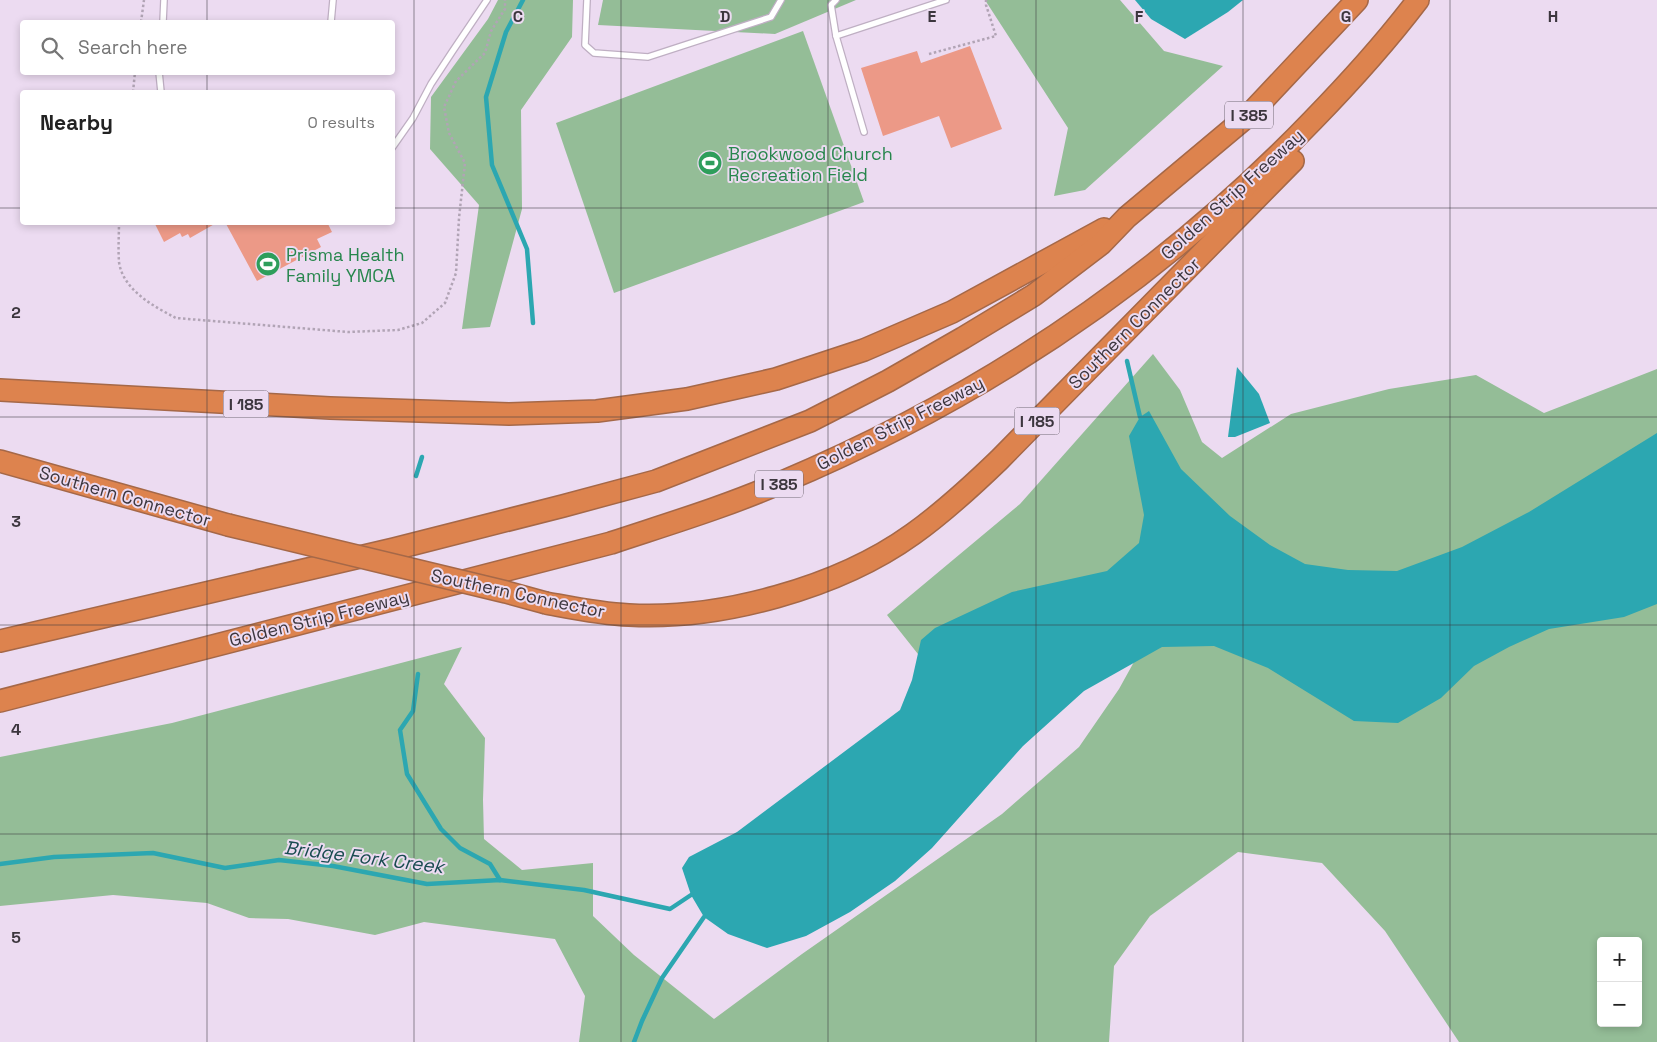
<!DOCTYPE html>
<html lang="en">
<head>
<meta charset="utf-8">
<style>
	body { margin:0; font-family:"Space Grotesk",sans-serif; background:#f6f6f6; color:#222 }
	.controls { position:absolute; right:15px; bottom:15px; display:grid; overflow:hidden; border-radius:5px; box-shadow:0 2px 8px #0003 }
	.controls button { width:45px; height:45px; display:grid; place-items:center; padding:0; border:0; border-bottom:1px solid #e0e0e0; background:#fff; color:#222; font:25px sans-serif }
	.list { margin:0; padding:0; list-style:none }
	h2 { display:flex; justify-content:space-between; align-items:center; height:65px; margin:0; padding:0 20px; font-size:21px }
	h2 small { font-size:16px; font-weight:400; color:#767676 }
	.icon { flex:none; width:28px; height:28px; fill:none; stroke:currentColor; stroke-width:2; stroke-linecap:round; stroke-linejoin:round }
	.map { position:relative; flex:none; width:1657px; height:1042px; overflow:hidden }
	.search { position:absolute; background:#fff; box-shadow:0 2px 8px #0003; left:20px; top:20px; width:375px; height:55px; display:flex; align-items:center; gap:12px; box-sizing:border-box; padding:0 18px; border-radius:5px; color:#767676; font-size:19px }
	.panel { position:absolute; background:#fff; box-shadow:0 2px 8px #0003; left:20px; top:90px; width:375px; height:135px; border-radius:5px }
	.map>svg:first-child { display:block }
	.green { fill:#94bd97; fill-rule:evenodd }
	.water { fill:#2ca7b1 }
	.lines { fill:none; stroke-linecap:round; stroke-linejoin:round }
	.stream { stroke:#2ca7b1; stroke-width:4.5 }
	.building { fill:#ec9987 }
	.lane-casing { stroke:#bfafc3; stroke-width:8 }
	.highway-casing { stroke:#a56848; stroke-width:24 }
	.path { stroke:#b1a4b5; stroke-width:2.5; stroke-dasharray:2.5 2.5; stroke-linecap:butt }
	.lane { stroke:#fff; stroke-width:5.5 }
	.highway { stroke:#dd834e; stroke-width:21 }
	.highway-bridge-casing { stroke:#a56848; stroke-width:24; stroke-linecap:butt }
	.highway-bridge { stroke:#dd834e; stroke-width:21 }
	.grid { fill:none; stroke:#3c363e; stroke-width:1; stroke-opacity:0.55 }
	.labels { text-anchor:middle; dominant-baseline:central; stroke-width:4; stroke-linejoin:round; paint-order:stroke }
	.shield { fill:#ecdbf1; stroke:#716874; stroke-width:1 }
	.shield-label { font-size:16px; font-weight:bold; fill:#3c363e }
	.leisure-label { font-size:18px; fill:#27864d; stroke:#ecdbf1; text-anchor:start }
	.street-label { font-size:18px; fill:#3c363e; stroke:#ecdbf1 }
	.water-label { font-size:19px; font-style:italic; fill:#194b50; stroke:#ecdbf1 }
	.grid-label { font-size:16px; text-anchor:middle; font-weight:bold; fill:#3c363e; stroke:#ecdbf1; stroke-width:4; stroke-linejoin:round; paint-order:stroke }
</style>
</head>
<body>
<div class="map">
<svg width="1657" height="1042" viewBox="0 0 1657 1042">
	<rect width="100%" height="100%" fill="#ecdbf1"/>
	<g class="green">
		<polygon points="498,0 573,0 572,37 521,110 522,209 490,327 462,329 479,205 430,149 431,97 488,19"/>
		<polygon points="603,0 856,0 775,34 598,25"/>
		<polygon points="985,0 1120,0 1164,51 1223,66 1085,190 1054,196 1068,128"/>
		<polygon points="803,31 864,202 614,293 556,123"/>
		<path d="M1153,354L1180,390L1202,442L1222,458L1291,414L1389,389L1476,375L1544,413L1657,369V1042H1459L1385,931L1322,863L1238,852L1150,916L1114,966L1109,1042H579L585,996L555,939L424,922L375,935L288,919L249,918L207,903L113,895L0,906V757L172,723L462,647L444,684L485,738L483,800L484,839L522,870L593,863V916L634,955L714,1019L802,954L1002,814L1079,747L1119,689L1140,651L937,678L887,615L1020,504ZM1601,941H1638V1023H1601Z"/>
	</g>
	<g class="water">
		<polygon points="1135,0 1243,0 1228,12 1185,39 1151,19"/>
		<polygon points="1237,367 1259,394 1270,423 1235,437 1228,437"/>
		<polygon points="1149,411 1181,469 1230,516 1270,545 1305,564 1348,570 1397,571 1462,547 1529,512 1657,433 1657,604 1624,617 1549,629 1509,647 1474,666 1441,698 1398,723 1354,721 1268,668 1214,646 1162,647 1084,691 1023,746 932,848 895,881 850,912 806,936 767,948 728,934 704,917 691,895 682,868 689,857 737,832 900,710 912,680 921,640 935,628 1012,592 1107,571 1139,543 1144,515 1129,436 1140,417"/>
	</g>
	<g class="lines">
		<g class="stream">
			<polyline points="523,0 506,32 486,97 492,165 527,249 533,323"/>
			<polyline points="1127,361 1140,417"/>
			<polyline points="416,476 422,457"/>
			<polyline points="418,674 413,711 400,730 407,774 441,829 460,848 490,864 500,880"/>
			<polyline points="0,864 54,857 153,853 225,868 279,860 333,866 427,884 500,880 584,890 670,909 691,895"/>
			<polyline points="634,1042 642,1021 662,978 704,917"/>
		</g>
	</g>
	<g class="building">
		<polygon points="970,46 1002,129 951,148 939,116 883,136 861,68 917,51 921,63"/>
		<polygon points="154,222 218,222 190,238 188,234 182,237 180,233 164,242"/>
		<polygon points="225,222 327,222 332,232 317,239 321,247 257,281"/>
	</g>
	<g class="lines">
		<defs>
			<g id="lane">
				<polyline points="587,0 585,45 594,53 648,57 771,17 781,0"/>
				<polyline points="836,0 831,5 836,36 864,132"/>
				<polyline points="163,22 164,0"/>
				<polyline points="331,22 333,0"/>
				<polyline points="836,36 946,0"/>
				<polyline points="159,72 161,92"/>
				<polyline points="392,148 413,118 431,84 452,52 487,0"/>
			</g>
			<g id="highway">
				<polyline points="0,390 330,408 509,414 597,411 687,399 776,379 864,350 952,312 1104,229"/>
				<polyline points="0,461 228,525"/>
				<path d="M546,603C573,608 601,614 629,615C720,620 838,588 913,534C944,512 972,486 999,460L1293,161"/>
				<polyline points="0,641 394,549 563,506 656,481 810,421 888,381 963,338 1034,295 1101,244 1127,217 1250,114 1357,0"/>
				<path d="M0,701L611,543C668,524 725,507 780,483C982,398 1161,278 1313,120C1350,82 1386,42 1418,0"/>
			</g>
		</defs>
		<use href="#lane" class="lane-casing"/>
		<use href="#highway" class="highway-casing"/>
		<g class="path">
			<polyline points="141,22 144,0"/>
			<polyline points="929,54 996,36 986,5 986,0"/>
			<polyline points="133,92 135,72"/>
			<path d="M119,222C119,235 118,249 119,262C123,290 153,306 176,318L348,332L398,330L422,323L445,303L456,273L459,218L465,163L449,133L444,107L456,81L485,53L491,31L505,9V0"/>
		</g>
		<use href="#lane" class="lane"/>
		<use href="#highway" class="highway"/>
		<defs>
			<polyline id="highway-bridge" points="228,525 506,592 546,603"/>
		</defs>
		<use href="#highway-bridge" class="highway-bridge-casing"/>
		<use href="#highway-bridge" class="highway-bridge"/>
	</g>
	<path class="grid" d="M207,0V22M414,0V1042M621,0V1042M828,0V1042M1036,0V1042M1243,0V1042M1450,0V1042M207,72V92M0,208H22M392,208H1657M207,222V1042M0,417H1657M0,625H1657M0,834H1657"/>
	<defs>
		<symbol id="stadium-disc" viewBox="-11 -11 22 22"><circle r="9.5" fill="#2e9e5b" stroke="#ecdbf1"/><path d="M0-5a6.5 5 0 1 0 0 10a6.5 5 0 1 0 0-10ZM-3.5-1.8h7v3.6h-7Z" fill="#fff"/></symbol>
	</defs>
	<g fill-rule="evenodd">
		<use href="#stadium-disc" x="696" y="149" width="28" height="28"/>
		<use href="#stadium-disc" x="254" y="250" width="28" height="28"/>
	</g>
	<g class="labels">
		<g class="shield">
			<rect x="1225" y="101.5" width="48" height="27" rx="4"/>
			<rect x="223.5" y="390.5" width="45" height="27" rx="4"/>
			<rect x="1014.5" y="407.5" width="45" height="27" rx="4"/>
			<rect x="755" y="470.5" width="48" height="27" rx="4"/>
		</g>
		<g class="shield-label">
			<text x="1249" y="115">I 385</text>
			<text x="246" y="404">I 185</text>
			<text x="1037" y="421">I 185</text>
			<text x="779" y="484">I 385</text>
		</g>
		<g class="leisure-label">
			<text x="728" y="153">Brookwood Church<tspan x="728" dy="21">Recreation Field</tspan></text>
			<text x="286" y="254">Prisma Health<tspan x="286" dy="21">Family YMCA</tspan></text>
		</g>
		<g class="street-label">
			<text transform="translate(1232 194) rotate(-42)">Golden Strip Freeway</text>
			<text transform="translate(1134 323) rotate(-45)">Southern Connector</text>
			<text transform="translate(900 423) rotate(-27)">Golden Strip Freeway</text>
			<text transform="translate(125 496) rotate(16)">Southern Connector</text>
			<text transform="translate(518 593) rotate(12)">Southern Connector</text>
			<text transform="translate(319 618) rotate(-14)">Golden Strip Freeway</text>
		</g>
		<g class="water-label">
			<text transform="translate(364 857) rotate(7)">Bridge Fork Creek</text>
		</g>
	</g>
	<g class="grid-label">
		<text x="518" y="22">C</text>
		<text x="725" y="22">D</text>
		<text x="932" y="22">E</text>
		<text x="1139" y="22">F</text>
		<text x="1346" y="22">G</text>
		<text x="1553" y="22">H</text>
		<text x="16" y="318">2</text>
		<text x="16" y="527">3</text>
		<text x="16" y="735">4</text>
		<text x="16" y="943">5</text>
	</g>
</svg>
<div class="controls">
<button>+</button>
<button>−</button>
</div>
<div class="search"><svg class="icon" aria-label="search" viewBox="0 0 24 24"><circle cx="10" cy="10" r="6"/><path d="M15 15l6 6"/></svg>Search here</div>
<section class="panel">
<h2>Nearby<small>0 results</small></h2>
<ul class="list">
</ul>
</section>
</div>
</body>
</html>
